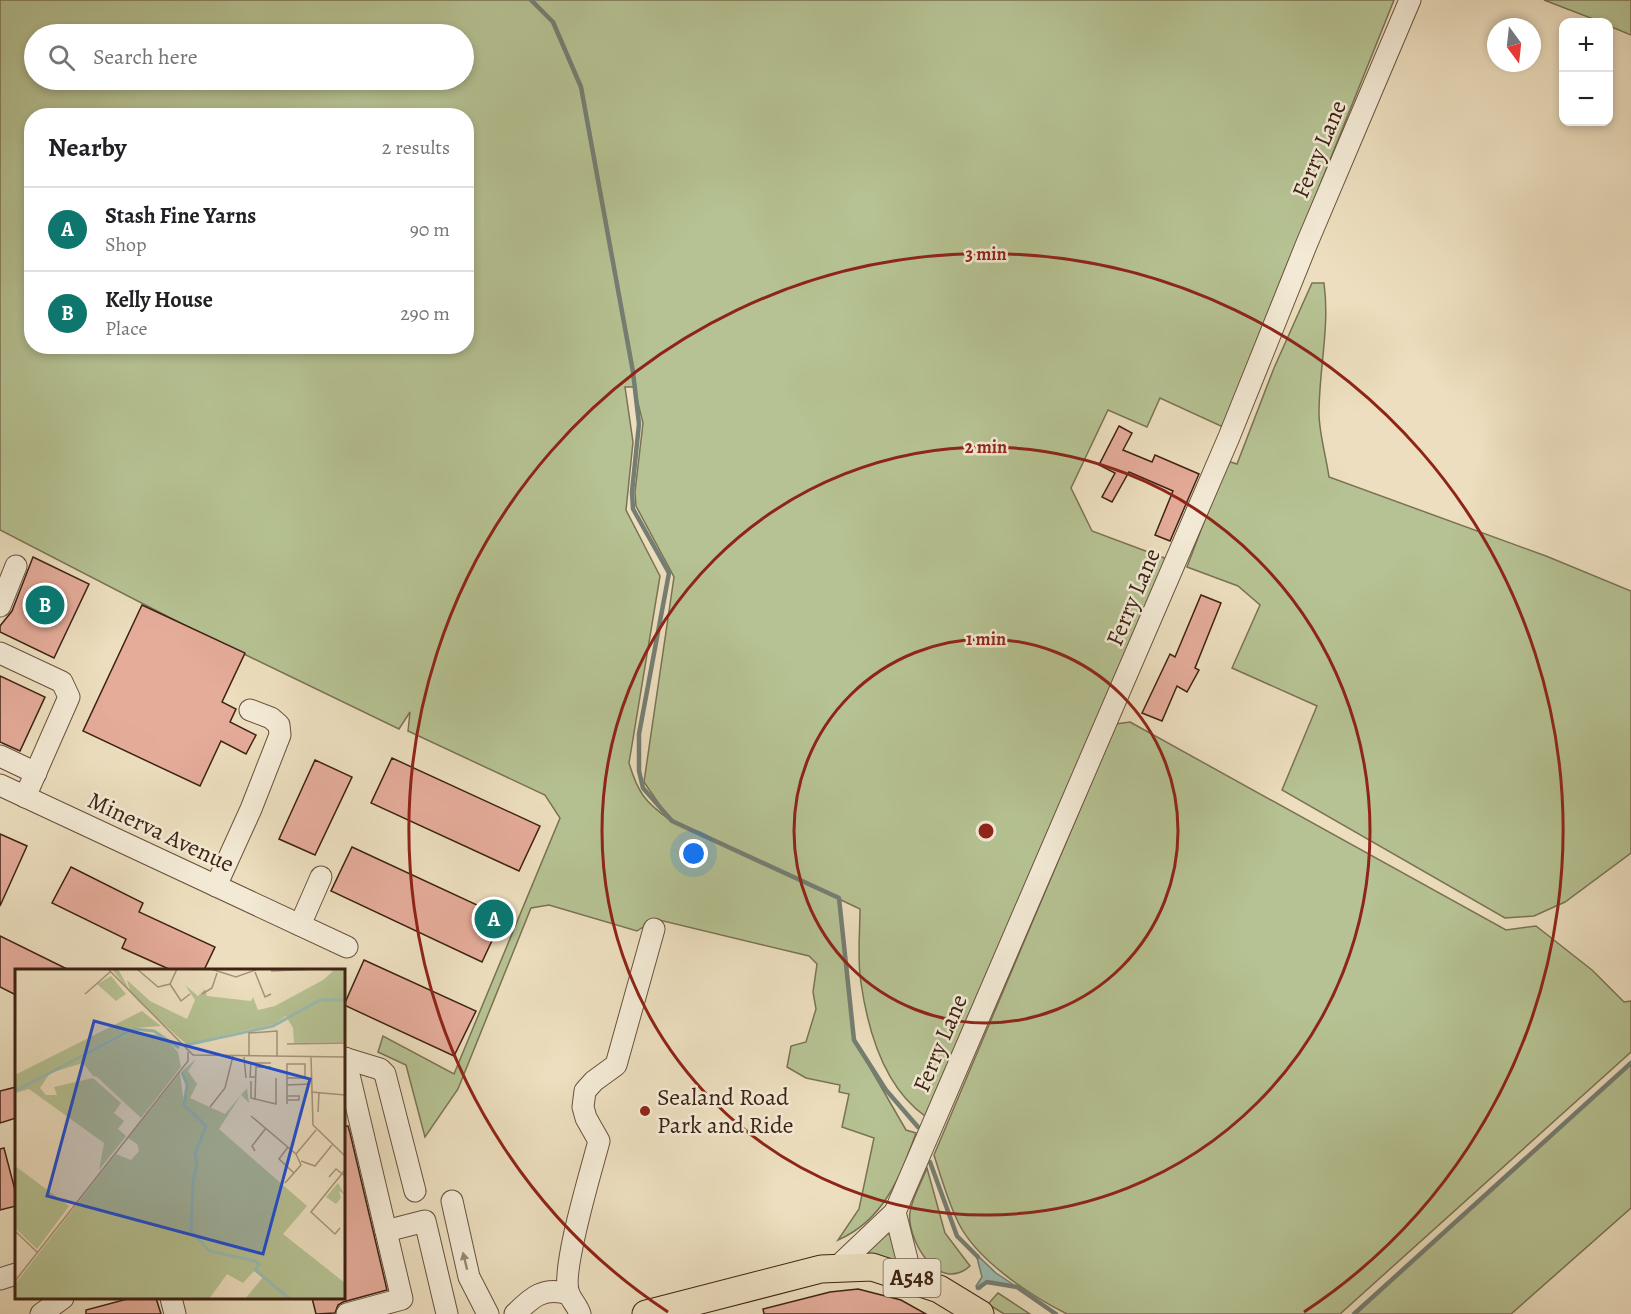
<!DOCTYPE html>
<html lang="en">
<head>
<meta charset="utf-8">
<style>
	body { margin:0; font-family:Alegreya,serif; background:#f6f6f6; color:#202124 }
	.controls { position:absolute; right:18px; top:18px; display:grid; overflow:hidden; border-radius:12px; box-shadow:0 3px 9px #0003 }
	.controls button { width:54px; height:54px; display:grid; place-items:center; padding:0; border:0; border-bottom:2px solid #e0e0e0; background:#fff; color:#202124; font:30px sans-serif }
	.compass { position:absolute; left:1487px; top:18px; width:54px; height:54px; border-radius:50%; background:#fff; box-shadow:0 3px 9px #0003; rotate:165deg }
	.you { position:absolute; left:694px; top:854px; width:21px; height:21px; margin:-15px; border:4px solid #fff; border-radius:50%; background:#1a73e8; box-shadow:0 0 0 9px #1a73e833 }
	.badge { display:grid; place-items:center; width:39px; height:39px; border-radius:50%; background:#0f766e; color:#fff; font-size:20px; font-weight:700 }
	.pin { position:absolute; translate:-50% -50%; border:3px solid #fff; box-shadow:0 2px 6px #0006 }
	.list { margin:0; padding:0; list-style:none }
	h2 { display:flex; justify-content:space-between; align-items:center; height:78px; margin:0; padding:0 24px; font-size:26px }
	h2 small { font-size:20px; font-weight:400; color:#757577 }
	.list li { display:grid; grid-template-columns:39px 1fr auto; gap:18px; align-items:center; box-sizing:border-box; height:84px; padding:0 24px; border-top:2px solid #e0e0e0 }
	.list b { display:block; font-size:22px; white-space:nowrap }
	.list p { margin:0; font-size:20px; white-space:nowrap; color:#757577 }
	.list em { font-size:20px; font-style:normal; color:#757577 }
	.icon { flex:none; width:33px; height:33px; fill:none; stroke:currentColor; stroke-width:2; stroke-linecap:round; stroke-linejoin:round }
	.map { position:relative; flex:none; width:1631px; height:1314px; overflow:hidden }
	.search { position:absolute; background:#fff; box-shadow:0 3px 9px #0003; left:24px; top:24px; width:450px; height:66px; display:flex; align-items:center; gap:15px; box-sizing:border-box; padding:0 21px; border-radius:33px; color:#757577; font-size:22px }
	.panel { position:absolute; background:#fff; box-shadow:0 3px 9px #0003; left:24px; top:108px; width:450px; height:246px; border-radius:24px }
	.map>svg:first-child { display:block }
	.green { fill:#b6c293; stroke:#7a7254; stroke-width:1.5; fill-rule:evenodd }
	.water { fill:#99bcb2; stroke:#757e73; stroke-width:1.5 }
	.lines { fill:none; stroke-linecap:round; stroke-linejoin:round }
	.stream { stroke:#757e73; stroke-width:4.5 }
	.building { fill:#e5ac9a; stroke:#3e2214; stroke-width:1.5 }
	.minor-casing { stroke:#6a513e; stroke-width:23 }
	.major-casing { stroke:#3e2214; stroke-width:29 }
	.minor { stroke:#f3ead5; stroke-width:21 }
	.major { stroke:#ecdebe; stroke-width:27 }
	.oneway { fill:#988674 }
	.ring { fill:none; stroke:#8f2418; stroke-width:3 }
	.poi-dot { fill:#8f2418; stroke:#f3ead5; stroke-width:2 }
	.labels { text-anchor:middle; dominant-baseline:central; stroke-width:5; stroke-linejoin:round; paint-order:stroke }
	.shield { fill:#f3ead5; stroke:#745e4e; stroke-width:1.5 }
	.shield-label { font-size:22px; font-weight:bold; fill:#3e2214 }
	.street-label { font-size:24px; fill:#3e2214; stroke:#f3ead5 }
	.poi-label { font-size:24px; fill:#3e2214; stroke:#f3ead5; text-anchor:start }
	.inset-river { fill:none; stroke:#99bcb2; stroke-width:3 }
	.inset-road { fill:none; stroke:#a6937a; stroke-width:1.5 }
	.view { fill:#1d4ed8; fill-opacity:0.15; stroke:#1d4ed8; stroke-width:3 }
	.inset-edge { fill:none; stroke:#3e2214; stroke-width:3 }
	.centre { fill:#8f2418; stroke:#f3ead5; stroke-width:3 }
	.ring-label { font-size:18px; text-anchor:middle; font-weight:bold; fill:#8f2418; stroke:#f3ead5; stroke-width:5; stroke-linejoin:round; paint-order:stroke }
</style>
</head>
<body>
<div class="map">
<svg width="1631" height="1314" viewBox="0 0 1631 1314">
	<rect width="100%" height="100%" fill="#ecdebe"/>
	<filter id="stains"><feTurbulence type="fractalNoise" baseFrequency=".00333" numOctaves="4"/><feColorMatrix values="0 0 0 0 .2 0 0 0 0 .09 0 0 0 0 .02 0 0 0 .5 -.17"/></filter>
	<radialGradient id="worn" r=".72"><stop offset=".6" stop-color="#630" stop-opacity="0"/><stop offset="1" stop-color="#630" stop-opacity=".3"/></radialGradient>
	<g class="green">
		<path d="M0,0H1394L1223,427L1160,398L1147,427L1108,410L1071,488L1092,531L1167,559L925,1116C884,1087 868,1031 861,983C857,960 860,933 860,909L839,899L854,1040L906,1130L916,1133C900,1177 884,1220 838,1240L859,1209L874,1138L842,1127L849,1094L839,1092L840,1085L806,1078L787,1067L791,1046L806,1042L816,1009L813,992L817,964L809,956L655,919L637,931L549,905L531,908L458,1089L425,1137L406,1065L378,1052L383,1036L454,1074L560,818L545,795L408,731L410,712L399,729L188,627L0,530ZM34,34H464V80H34ZM32,116H466V346H32ZM625,387H634L643,423L635,492L636,506L674,577L644,782L670,820C645,802 638,793 629,763L660,576L626,510L633,442Z"/>
		<polygon points="1544,0 1631,0 1631,35 1609,26 1608,22 1601,22"/>
		<path d="M1312,283H1324C1330,327 1319,369 1319,413C1319,433 1326,456 1329,477L1546,556L1631,591V853L1565,902L1534,916L1505,918L1282,790L1317,706L1232,668L1260,605L1238,586L1187,567L1227,461L1237,464L1274,368Z"/>
		<path d="M1130,722L1506,930L1536,926L1592,970L1624,1002L1631,1001V1052L1340,1314H1067C1031,1296 978,1261 959,1224C948,1202 941,1177 934,1155L1116,724Z"/>
		<polygon points="1631,1063 1631,1208 1511,1314 1354,1314"/>
		<path d="M927,1168L945,1233L970,1266C938,1295 906,1238 910,1212C912,1198 922,1181 927,1168Z"/>
		<polygon points="884,1233 893,1235 901,1257 895,1262 870,1257 866,1250"/>
		<polygon points="998,1293 1030,1314 1004,1314 988,1304"/>
	</g>
	<polygon class="water" points="976,1254 996,1273 1017,1287 987,1282 980,1289 976,1286 982,1277"/>
	<g class="lines">
		<g class="stream">
			<polyline points="531,0 553,22 581,87 633,372 639,424 632,492 633,509 669,573 639,734 639,771 643,788 672,821 839,898 854,1040 886,1090 918,1127"/>
			<polyline points="930,1162 957,1236 978,1257"/>
			<polyline points="978,1288 987,1282 1017,1287 1056,1314"/>
			<polyline points="1354,1314 1631,1063"/>
		</g>
	</g>
	<g class="building">
		<polygon points="1119,426 1132,433 1123,450 1152,462 1155,455 1199,474 1170,541 1155,535 1173,491 1129,472 1112,502 1102,497 1115,473 1099,465"/>
		<polygon points="33,557 89,584 54,658 0,632 0,626 12,611"/>
		<polygon points="1201,595 1221,603 1195,668 1199,670 1187,692 1177,686 1162,721 1142,713 1170,654 1175,657"/>
		<polygon points="142,605 245,653 222,702 236,709 230,722 256,735 246,754 221,741 200,786 83,731"/>
		<polygon points="0,676 45,697 20,751 0,742"/>
		<polygon points="392,758 540,826 519,871 371,803"/>
		<polygon points="315,760 352,777 315,855 279,839"/>
		<polygon points="0,834 27,846 0,906"/>
		<polygon points="352,847 503,917 482,962 331,891"/>
		<polygon points="71,867 143,903 139,912 215,947 204,970 171,970 122,948 126,939 52,903"/>
		<polygon points="0,936 69,970 16,970 16,995 0,987"/>
		<polygon points="364,960 476,1011 454,1056 344,1005"/>
		<polygon points="16,1087 16,1118 0,1123 0,1091"/>
		<polygon points="344,1126 348,1126 350,1133 387,1290 343,1302 338,1305 335,1313 316,1314 312,1298 344,1298"/>
		<polygon points="4,1148 16,1194 16,1206 0,1210 0,1149"/>
		<polygon points="858,1289 901,1300 926,1314 764,1314 763,1309 830,1292"/>
		<polygon points="131,1298 156,1298 161,1314 86,1314 86,1310"/>
	</g>
	<g class="lines">
		<defs>
			<g id="minor">
				<polyline points="0,606 16,566"/>
				<polyline points="0,653 62,682 69,697 25,797"/>
				<polyline points="0,756 36,773"/>
				<polyline points="0,785 347,947"/>
				<polyline points="216,886 251,809 280,735 279,725 271,718 250,710"/>
				<polyline points="300,925 321,877"/>
				<polyline points="344,1058 380,1069 385,1074 415,1191"/>
				<polyline points="345,1058 402,1299 347,1314"/>
				<polyline points="452,1201 469,1277 488,1314"/>
				<polyline points="386,1231 425,1221 447,1314"/>
				<polyline points="836,1268 895,1212"/>
				<polyline points="0,1279 16,1274"/>
				<polyline points="912,1279 895,1212 1229,437 1307,243 1410,0"/>
				<polyline points="171,1298 175,1314"/>
				<polyline points="41,1314 63,1298"/>
				<path d="M515,1314C532,1297 544,1286 569,1294"/>
				<path d="M580,1314C578,1307 572,1301 569,1294C560,1272 592,1168 599,1141L586,1118L583,1107L585,1091L594,1081L616,1065L654,929"/>
			</g>
			<polyline id="major" points="646,1314 821,1269 872,1267 939,1289 980,1314"/>
		</defs>
		<use href="#minor" class="minor-casing"/>
		<use href="#major" class="major-casing"/>
		<use href="#minor" class="minor"/>
		<use href="#major" class="major"/>
	</g>
	<defs><path id="oneway-solid" d="M-6-.8H1V-3.2L6.5 0L1 3.2V.8H-6Z" transform="scale(1.5)"/></defs>
	<use class="oneway" href="#oneway-solid" transform="translate(465 1261) rotate(-104)"/>
	<g class="ring">
		<circle cx="986" cy="831" r="192"/>
		<circle cx="986" cy="831" r="384"/>
		<path d="M668 1312A577 577 0 1 1 1304 1312"/>
	</g>
	<circle class="poi-dot" cx="645" cy="1111" r="6"/>
	<g class="labels">
		<rect class="shield" x="883.5" y="1259" width="57" height="38" rx="4.5"/>
		<g class="shield-label">
			<text x="912" y="1278">A548</text>
		</g>
		<g class="street-label">
			<text transform="translate(1319 149) rotate(-67)">Ferry Lane</text>
			<text transform="translate(1133 597) rotate(-67)">Ferry Lane</text>
			<text transform="translate(161 832) rotate(25)">Minerva Avenue</text>
			<text transform="translate(940 1043) rotate(-67)">Ferry Lane</text>
		</g>
		<g class="poi-label">
			<text x="657" y="1097">Sealand Road<tspan x="657" dy="28">Park and Ride</tspan></text>
		</g>
	</g>
	<g transform="translate(15 969)">
		<rect width="330" height="330" fill="#ecdebe"/>
		<path d="M97,0H103L115,22L112,11L135,32L172,50L180,31L170,16L183,27L190,20L192,27L236,32L238,28L243,41L260,37L308,11L318,2L315,0H330V73L279,74L278,59L271,47L259,55L171,75L123,32L115,23ZM96,7L111,25L101,32L82,15ZM127,42L146,57L120,59L52,96L119,62L148,67L163,83L166,98L126,149L82,108L78,107L68,94L35,104L25,119L31,126H42L39,118L78,109L106,134L99,144L109,152L103,160L111,167L84,201L89,174L14,120L0,124V106ZM181,90L173,102L182,115L175,129L210,145L232,119L234,134L226,126L204,160L292,237L268,265L330,314V330H230L248,308L240,301L228,314L212,305L194,330H0V315L101,185L116,191L124,182L122,175L113,169L165,104L169,135L172,116L167,102ZM0,197L54,237L22,280L0,259ZM323,214L330,226L324,222L326,229L321,235L311,228Z" fill="#b6c293"/>
		<path class="inset-river" d="M171,76L258,57L305,31H330M167,103L172,116L169,136L191,157L180,185L182,195L178,213L176,262L194,282L240,292L244,295L240,301L275,330M0,122L119,60L139,62L164,79"/>
		<path class="inset-road" d="M93,0L178,86L330,88M122,0L143,18L155,15L162,0M196,0L221,8L243,0M256,2L303,0M240,3L250,28L256,25M155,15L166,32L175,25M70,25L95,3M187,25L197,19L202,4M272,75L330,74M234,87V64L262,62V88M229,88L231,109M296,88L298,156L330,187M241,108H235L236,94H256M272,109H290V95H272V135M236,112V129L261,135V109M272,116L295,115M296,123L330,126M272,127H284V131H272M240,131L241,98H256M195,138L210,119L218,87M303,143L304,124M236,147L281,185L301,161M273,178L264,190L279,204M240,182L237,177L251,159M286,192L300,197L317,176M314,208L321,200L330,207M270,214L286,196L281,185M325,259L320,265L296,243L330,201M0,262L23,284M0,312L173,92V83"/>
		<path class="view" d="M79,52L295,110L248,285L32,227Z"/>
		<rect width="330" height="330" class="inset-edge"/>
	</g>
	<circle cx="986" cy="831" r="9" class="centre"/>
	<g class="ring-label">
		<text x="986" y="260">3 min</text>
		<text x="986" y="453">2 min</text>
		<text x="986" y="645">1 min</text>
	</g>
	<rect width="100%" height="100%" filter="url(#stains)"/>
	<rect width="100%" height="100%" fill="url(#worn)"/>
</svg>
<div class="controls">
<button>+</button>
<button>−</button>
</div>
<svg class="compass" viewBox="-18 -18 36 36"><path d="M0-13l5 13h-10z" fill="#e53935"/><path d="M0 13l5-13h-10z" fill="#757577"/></svg>
<div class="you"></div>
<div class="pin badge" style="left:494px;top:919px">A</div>
<div class="pin badge" style="left:45px;top:605px">B</div>
<div class="search"><svg class="icon" aria-label="search" viewBox="0 0 24 24"><circle cx="10" cy="10" r="6"/><path d="M15 15l6 6"/></svg>Search here</div>
<section class="panel">
<h2>Nearby<small>2 results</small></h2>
<ul class="list">
<li><span class="badge">A</span><div><b>Stash Fine Yarns</b><p>Shop</p></div><em>90 m</em></li>
<li><span class="badge">B</span><div><b>Kelly House</b><p>Place</p></div><em>290 m</em></li>
</ul>
</section>
</div>
</body>
</html>
